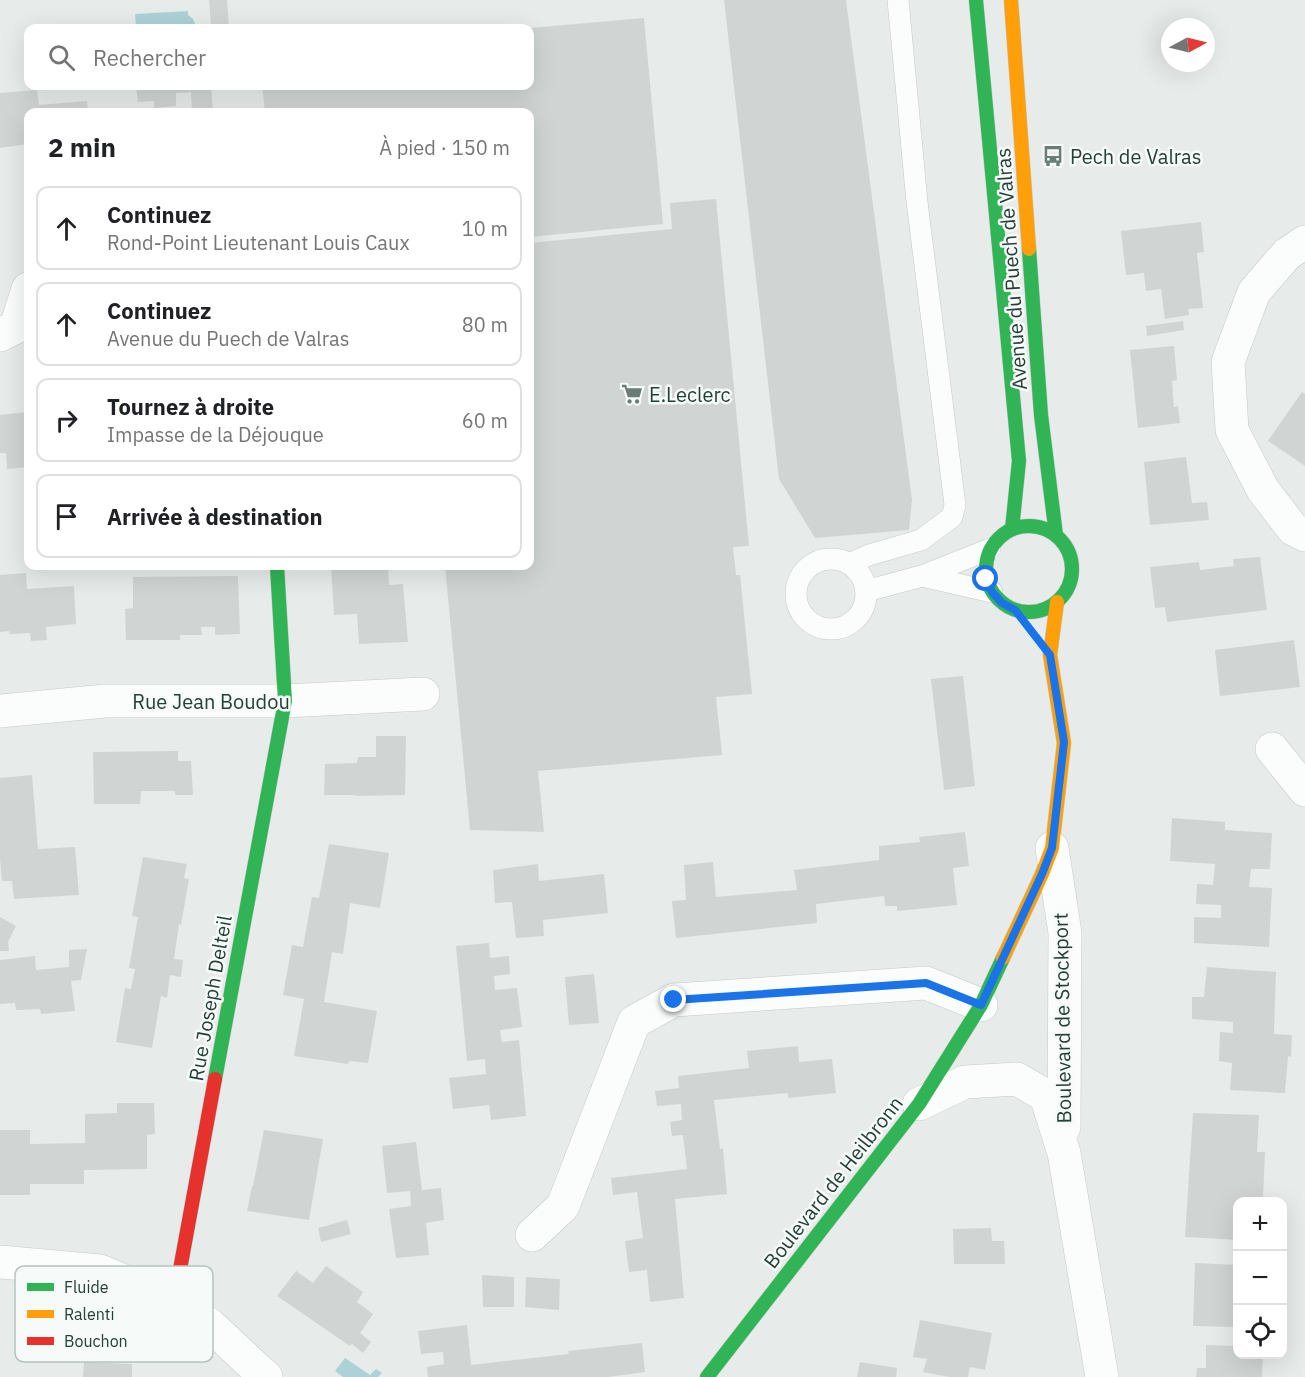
<!DOCTYPE html>
<html lang="fr">
<head>
<meta charset="utf-8">
<style>
	body { margin:0; font-family:"IBM Plex Sans",sans-serif; background:#f2f2f2; color:#202124 }
	.controls { position:absolute; right:18px; bottom:18px; display:grid; overflow:hidden; border-radius:12px; box-shadow:0 6px 24px #0002 }
	.controls button { width:54px; height:54px; display:grid; place-items:center; padding:0; border:0; border-bottom:2px solid #e0e0e0; background:#fff; color:#202124; font:30px sans-serif }
	.compass { position:absolute; left:1161px; top:18px; width:54px; height:54px; border-radius:50%; background:#fff; box-shadow:0 6px 24px #0002; rotate:83deg }
	.stop { position:absolute; width:18px; height:18px; margin:-14px; border:4px solid #1a73e8; border-radius:50%; background:#fff }
	.stop.end { background:#1a73e8; border-color:#fff; box-shadow:0 2px 6px #0008 }
	.list { margin:0; padding:0; list-style:none }
	h2 { display:flex; justify-content:space-between; align-items:center; height:78px; margin:0; padding:0 24px; font-size:26px }
	h2 small { font-size:20px; font-weight:400; color:#757577 }
	.list li { display:grid; grid-template-columns:39px 1fr auto; gap:18px; align-items:center; box-sizing:border-box; height:84px; margin:0 12px 12px; padding:0 12px; border:2px solid #e0e0e0; border-radius:12px }
	.list b { display:block; font-size:22px; white-space:nowrap }
	.list p { margin:0; font-size:20px; white-space:nowrap; color:#757577 }
	.list em { font-size:20px; font-style:normal; color:#757577 }
	.icon { flex:none; width:33px; height:33px; fill:none; stroke:currentColor; stroke-width:2; stroke-linecap:round; stroke-linejoin:round }
	.map { position:relative; flex:none; width:1305px; height:1377px; overflow:hidden }
	.search { position:absolute; background:#fff; box-shadow:0 6px 24px #0002; left:24px; top:24px; width:510px; height:66px; display:flex; align-items:center; gap:15px; box-sizing:border-box; padding:0 21px; border-radius:12px; color:#757577; font-size:22px }
	.panel { position:absolute; background:#fff; box-shadow:0 6px 24px #0002; left:24px; top:108px; width:510px; height:462px; border-radius:12px }
	.map>svg:first-child { display:block }
	.water { fill:#abd2d7 }
	.building { fill:#d0d5d3 }
	.lines { fill:none; stroke-linecap:round; stroke-linejoin:round }
	.lane-casing { stroke:#c4c9c7; stroke-width:22 }
	.street-casing { stroke:#c4c9c7; stroke-width:34 }
	.fast-casing { stroke:#c3c9c7; stroke-width:15 }
	.slow-casing { stroke:#c3c9c7; stroke-width:15 }
	.jam-casing { stroke:#c3c9c7; stroke-width:15 }
	.lane { stroke:#fbfcfc; stroke-width:21 }
	.street { stroke:#fbfcfc; stroke-width:33 }
	.fast { stroke:#30b455; stroke-width:14 }
	.slow { stroke:#ff9f0a; stroke-width:14 }
	.jam { stroke:#e5322d; stroke-width:14 }
	.route { stroke:#1a73e8; stroke-width:8 }
	.labels { text-anchor:middle; dominant-baseline:central; stroke-width:5; stroke-linejoin:round; paint-order:stroke }
	.poi-label { font-size:20px; fill:#253f37; stroke:#f6faf8; text-anchor:start }
	.street-label { font-size:20px; fill:#253f37; stroke:#f6faf8 }
	.key { fill:#f6faf8; stroke:#b7c2be; stroke-width:1.5 }
	.key-label { font-size:16px; fill:#253f37 }
</style>
</head>
<body>
<div class="map">
<svg width="1305" height="1377" viewBox="0 0 1305 1377">
	<rect width="100%" height="100%" fill="#e7ecea"/>
	<g class="water">
		<polygon points="188,11 188,15 193,19 195,24 193,28 136,28 135,14"/>
		<polygon points="345,1358 370,1375 376,1369 382,1373 378,1377 343,1377 335,1371"/>
	</g>
	<g class="building">
		<polygon points="209,0 227,0 229,28 211,28"/>
		<polygon points="724,0 846,0 912,500 909,530 815,538 779,479"/>
		<polygon points="644,18 663,224 530,237 530,112 265,112 262,86 530,86 530,28"/>
		<polygon points="136,86 211,86 213,112 192,112 191,92 176,93 176,106 154,108 154,101 138,102"/>
		<polygon points="37,90 39,105 87,101 88,112 28,112 28,144 0,148 0,93"/>
		<polygon points="716,199 749,546 733,547 736,575 740,575 752,694 716,697 722,755 538,771 544,832 470,830 445,566 530,566 530,243 672,229 670,203"/>
		<polygon points="1201,222 1204,252 1197,253 1203,308 1188,309 1189,315 1165,319 1161,289 1146,291 1144,273 1126,275 1121,231"/>
		<polygon points="1183,321 1184,330 1147,336 1146,326"/>
		<polygon points="1174,346 1177,380 1172,381 1174,407 1178,406 1180,423 1138,428 1130,350"/>
		<polygon points="1302,392 1305,394 1305,466 1268,441"/>
		<polygon points="28,412 28,467 7,469 6,453 0,453 0,415"/>
		<polygon points="1186,457 1192,503 1207,502 1209,520 1150,525 1144,462"/>
		<polygon points="1260,557 1267,610 1167,622 1165,607 1155,608 1150,567 1199,562 1200,570 1234,566 1233,559"/>
		<polygon points="331,566 388,566 389,585 403,584 408,642 359,644 357,614 334,615"/>
		<polygon points="26,573 27,589 74,586 76,624 46,627 47,640 31,641 30,633 10,634 9,631 0,632 0,575"/>
		<polygon points="238,576 240,634 215,635 215,627 201,627 202,635 180,635 180,640 126,640 125,609 133,608 133,577"/>
		<polygon points="1294,640 1300,687 1220,696 1215,650"/>
		<polygon points="963,676 975,786 944,790 931,679"/>
		<polygon points="376,736 406,736 405,795 356,796 355,795 324,795 325,764 357,763 358,757 376,757"/>
		<polygon points="178,751 178,761 191,761 193,795 175,795 175,791 141,791 140,804 94,804 93,752"/>
		<polygon points="32,775 38,849 75,847 79,895 14,899 12,881 2,881 0,859 0,778"/>
		<polygon points="1172,818 1225,822 1225,830 1272,833 1270,869 1251,869 1249,887 1272,888 1269,947 1194,943 1194,917 1221,918 1221,905 1196,904 1197,884 1213,885 1215,864 1170,861"/>
		<polygon points="965,832 969,866 953,868 957,905 897,911 897,906 885,906 884,896 816,904 817,923 676,938 672,901 686,900 684,865 713,862 716,897 797,890 794,870 879,860 879,846 920,842 919,837"/>
		<polygon points="329,844 389,853 380,908 350,903 343,954 332,952 324,1002 377,1011 368,1063 349,1061 348,1064 294,1056 304,999 283,995 292,945 303,947 312,897 319,898"/>
		<polygon points="143,857 187,864 184,878 189,879 181,925 179,924 174,959 183,960 181,977 170,975 167,998 161,996 152,1048 116,1042 125,988 131,989 135,969 129,968 138,917 132,916"/>
		<polygon points="538,864 539,881 604,874 608,913 543,920 544,936 516,938 512,902 495,903 493,870"/>
		<polygon points="0,917 16,926 8,942 9,951 0,951"/>
		<polygon points="489,943 490,958 509,956 510,974 494,976 495,990 517,988 522,1027 500,1030 502,1042 519,1040 526,1116 491,1120 489,1105 453,1109 449,1078 486,1074 485,1059 467,1061 456,946"/>
		<polygon points="87,949 81,980 71,981 75,1011 41,1014 40,1009 16,1010 15,1003 0,1004 0,960 35,956 36,970 69,967 69,950"/>
		<polygon points="1207,967 1276,972 1274,1034 1292,1035 1291,1057 1288,1056 1285,1093 1230,1090 1232,1063 1219,1061 1220,1032 1233,1033 1233,1022 1192,1019 1192,997 1204,997"/>
		<polygon points="594,974 599,1023 569,1025 565,977"/>
		<polygon points="798,1046 799,1062 832,1059 836,1093 788,1098 788,1093 714,1100 720,1149 723,1148 727,1194 675,1199 684,1298 650,1302 647,1270 629,1272 625,1241 643,1238 637,1192 613,1195 611,1178 687,1169 683,1135 672,1136 670,1122 682,1120 681,1104 657,1106 655,1091 679,1088 678,1076 749,1068 747,1051"/>
		<polygon points="117,1103 154,1103 155,1134 147,1135 147,1169 84,1170 84,1184 30,1184 30,1195 0,1195 0,1130 30,1130 30,1144 85,1143 85,1114 117,1113"/>
		<polygon points="1193,1113 1259,1115 1257,1152 1265,1152 1263,1198 1257,1198 1256,1202 1238,1202 1238,1240 1185,1237"/>
		<polygon points="264,1130 323,1139 309,1220 247,1211 252,1186 253,1186"/>
		<polygon points="416,1142 422,1190 441,1188 444,1220 426,1223 429,1255 396,1258 389,1209 411,1206 410,1191 387,1193 382,1146"/>
		<polygon points="347,1220 351,1234 321,1242 318,1228"/>
		<polygon points="991,1228 992,1241 1004,1241 1005,1264 954,1264 953,1229"/>
		<polygon points="1195,1263 1238,1265 1238,1327 1193,1326"/>
		<polygon points="326,1266 363,1292 357,1302 373,1314 360,1333 371,1342 363,1353 352,1344 350,1346 277,1296 296,1271 313,1283"/>
		<polygon points="482,1275 514,1277 514,1307 483,1307"/>
		<polygon points="526,1277 560,1279 559,1310 525,1307"/>
		<polygon points="920,1320 992,1333 985,1370 970,1367 968,1377 949,1377 923,1372 927,1359 913,1357"/>
		<polygon points="467,1325 471,1365 569,1354 568,1351 642,1343 645,1372 608,1377 428,1377 427,1367 444,1364 443,1352 421,1354 418,1331"/>
		<polygon points="1236,1340 1238,1340 1238,1354 1263,1354 1262,1377 1196,1377 1197,1368 1206,1368 1206,1345 1235,1346"/>
		<polygon points="84,1362 132,1364 132,1377 83,1377"/>
		<polygon points="860,1362 897,1368 896,1377 857,1377"/>
	</g>
	<g class="lines">
		<defs>
			<g id="lane">
				<circle cx="831" cy="594" r="35"/>
				<polyline points="849,564 869,555 921,540 952,517 955,505 917,202 898,0"/>
				<polyline points="922,576 992,592"/>
				<polyline points="866,591 922,576 990,549"/>
			</g>
			<g id="street">
				<polyline points="1305,242 1287,254 1254,292 1228,362 1232,430 1263,490 1293,529 1305,535"/>
				<polyline points="0,335 16,327 28,289"/>
				<polyline points="0,711 105,701 285,701 423,694"/>
				<polyline points="1272,749 1305,790"/>
				<polyline points="1052,848 1065,933 1064,1127"/>
				<polyline points="919,1104 965,1082 1017,1079 1046,1096 1064,1153 1102,1377"/>
				<polyline points="532,1235 563,1206 634,1022 674,1000 926,983 981,1005"/>
				<polyline points="0,1262 100,1271 174,1302 210,1325 258,1370 266,1377"/>
			</g>
			<g id="fast">
				<polyline points="976,0 1019,461 1012,529"/>
				<polyline points="1029,249 1041,415 1056,535"/>
				<circle cx="1029" cy="569" r="43"/>
				<polyline points="215,1079 285,701 277,566"/>
				<polyline points="707,1377 919,1104 981,1005 1003,958"/>
			</g>
			<g id="slow">
				<polyline points="1011,0 1029,249"/>
				<polyline points="1003,958 1042,874 1052,848 1064,743 1050,655 1057,602"/>
			</g>
			<polyline id="jam" points="174,1302 215,1079"/>
		</defs>
		<use href="#lane" class="lane-casing"/>
		<use href="#street" class="street-casing"/>
		<use href="#fast" class="fast-casing"/>
		<use href="#slow" class="slow-casing"/>
		<use href="#jam" class="jam-casing"/>
		<use href="#lane" class="lane"/>
		<use href="#street" class="street"/>
		<use href="#fast" class="fast"/>
		<use href="#slow" class="slow"/>
		<use href="#jam" class="jam"/>
	</g>
	<g class="lines">
		<polyline class="route" points="674,1000 926,983 981,1005 1042,874 1052,848 1064,742 1050,655 1015,610 1002,603 992,592 986,579"/>
	</g>
	<defs>
		<symbol id="bus-bare" viewBox="-9 -9 18 18"><path d="M-5-6H5V4H4V6H2V4H-2V6H-4V4H-5ZM-3.5-4V0h7V-4ZM-3.5 1.2v1.5H-2V1.2ZM2 1.2v1.5H3.5V1.2Z" fill="#697c76" stroke="#f6faf8" stroke-width="2.5" paint-order="stroke"/></symbol>
		<symbol id="supermarket-bare" viewBox="-9 -9 18 18"><path d="M-6-5.5h2.5l.6 2H6L4.5 2H-2.5L-4.4-4H-6ZM-1.5 3.2a1.3 1.3 0 1 0 .1 0ZM3 3.2a1.3 1.3 0 1 0 .1 0Z" fill="#697c76" stroke="#f6faf8" stroke-width="2.5" paint-order="stroke"/></symbol>
	</defs>
	<g fill-rule="evenodd">
		<use href="#bus-bare" x="1038" y="141" width="30" height="30"/>
		<use href="#supermarket-bare" x="617" y="379" width="30" height="30"/>
	</g>
	<g class="labels">
		<g class="poi-label">
			<text x="1070" y="156">Pech de Valras</text>
			<text x="649" y="394">E.Leclerc</text>
		</g>
		<g class="street-label">
			<text transform="translate(1011 269) rotate(-94)">Avenue du Puech de Valras</text>
			<text x="211" y="701">Rue Jean Boudou</text>
			<text transform="translate(210 998) rotate(-80)">Rue Joseph Delteil</text>
			<text transform="translate(1062 1018) rotate(-91)">Boulevard de Stockport</text>
			<text transform="translate(833 1182) rotate(-52)">Boulevard de Heilbronn</text>
		</g>
	</g>
	<rect x="15" y="1266" width="198" height="96" rx="9" class="key"/>
	<rect x="27" y="1283" width="27" height="8" fill="#30b455"/>
	<rect x="27" y="1310" width="27" height="8" fill="#ff9f0a"/>
	<rect x="27" y="1337" width="27" height="8" fill="#e5322d"/>
	<g class="key-label">
		<text x="64" y="1293">Fluide</text>
		<text x="64" y="1320">Ralenti</text>
		<text x="64" y="1347">Bouchon</text>
	</g>
</svg>
<div class="controls">
<button>+</button>
<button>−</button>
<button><svg class="icon" aria-label="locate" viewBox="0 0 24 24"><circle cx="12" cy="12" r="6"/><path d="M12 2v4M12 18v4M2 12h4M18 12h4"/></svg></button>
</div>
<svg class="compass" viewBox="-18 -18 36 36"><path d="M0-13l5 13h-10z" fill="#e53935"/><path d="M0 13l5-13h-10z" fill="#757577"/></svg>
<div class="stop" style="left:986px;top:579px"></div>
<div class="stop end" style="left:674px;top:1000px"></div>
<div class="search"><svg class="icon" aria-label="search" viewBox="0 0 24 24"><circle cx="10" cy="10" r="6"/><path d="M15 15l6 6"/></svg>Rechercher</div>
<section class="panel">
<h2>2 min<small>À pied · 150 m</small></h2>
<ul class="list">
<li><svg class="icon" aria-label="ahead" viewBox="0 0 24 24"><path d="M12 20V5M6 11l6-6 6 6"/></svg><div><b>Continuez</b><p>Rond-Point Lieutenant Louis Caux</p></div><em>10 m</em></li>
<li><svg class="icon" aria-label="ahead" viewBox="0 0 24 24"><path d="M12 20V5M6 11l6-6 6 6"/></svg><div><b>Continuez</b><p>Avenue du Puech de Valras</p></div><em>80 m</em></li>
<li><svg class="icon" aria-label="right" viewBox="0 0 24 24"><path d="M7 20v-9h11M14 6l5 5-5 5"/></svg><div><b>Tournez à droite</b><p>Impasse de la Déjouque</p></div><em>60 m</em></li>
<li><svg class="icon" aria-label="arrive" viewBox="0 0 24 24"><path d="M6 21V4h12l-3 4 3 4H6"/></svg><div><b>Arrivée à destination</b></div></li>
</ul>
</section>
</div>
</body>
</html>
